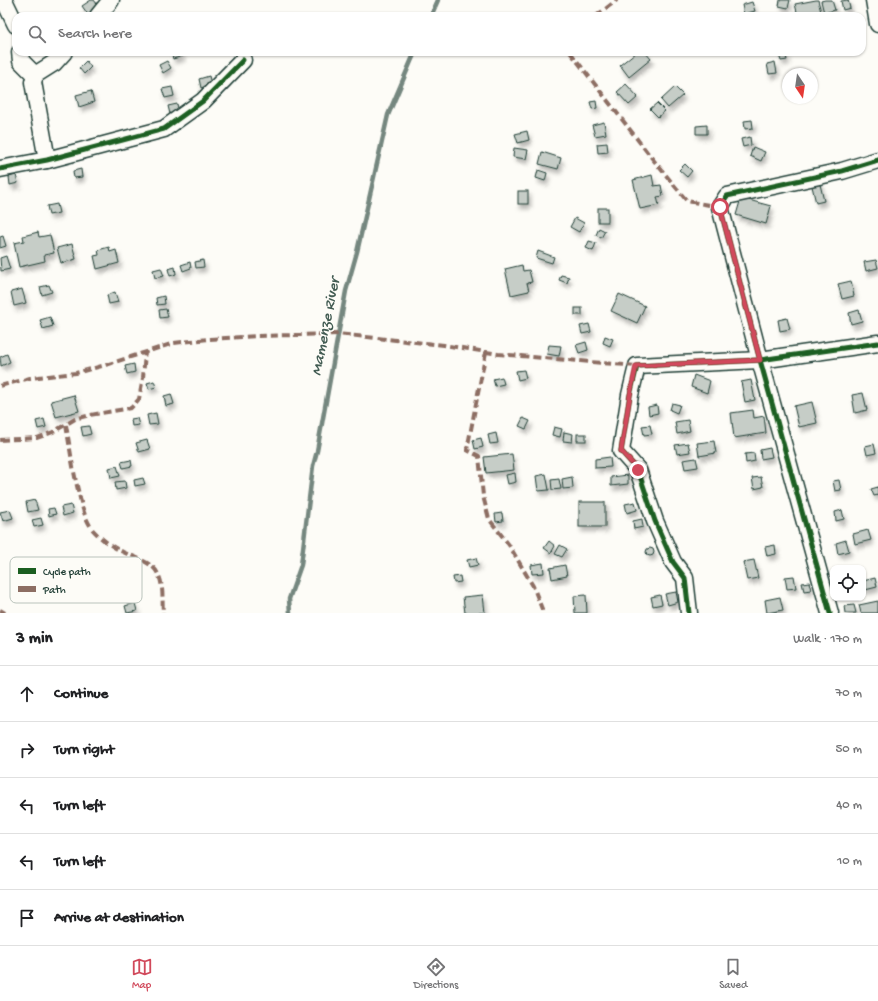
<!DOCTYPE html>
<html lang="en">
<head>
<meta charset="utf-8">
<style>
	body { margin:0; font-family:"Gochi Hand",sans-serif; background:#f2f2f2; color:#202124 }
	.controls { position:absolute; right:12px; bottom:12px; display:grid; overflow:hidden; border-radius:8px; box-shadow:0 1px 3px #0004 }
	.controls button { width:36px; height:36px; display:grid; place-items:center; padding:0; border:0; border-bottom:1px solid #e0e0e0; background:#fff; color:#202124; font:20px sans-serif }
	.compass { position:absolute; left:782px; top:68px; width:36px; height:36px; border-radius:50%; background:#fff; box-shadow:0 1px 3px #0004; rotate:167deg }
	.stop { position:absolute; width:12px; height:12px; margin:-9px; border:3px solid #d1495b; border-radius:50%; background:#fff }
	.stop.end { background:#d1495b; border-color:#fff; box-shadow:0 1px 4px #0008 }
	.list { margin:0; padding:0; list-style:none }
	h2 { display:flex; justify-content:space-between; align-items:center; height:52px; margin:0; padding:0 16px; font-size:17px }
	h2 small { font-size:13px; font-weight:400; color:#757577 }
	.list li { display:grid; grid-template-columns:26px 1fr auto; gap:12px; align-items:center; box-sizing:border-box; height:56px; padding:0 16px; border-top:1px solid #e0e0e0 }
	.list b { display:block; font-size:15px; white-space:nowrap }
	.list em { font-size:13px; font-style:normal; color:#757577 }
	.icon { flex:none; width:22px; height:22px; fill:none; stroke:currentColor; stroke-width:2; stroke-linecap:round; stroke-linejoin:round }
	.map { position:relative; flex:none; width:878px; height:613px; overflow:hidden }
	.search { position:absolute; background:#fff; box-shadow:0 1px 3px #0004; left:12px; right:12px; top:12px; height:44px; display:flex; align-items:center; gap:10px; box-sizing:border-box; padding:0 14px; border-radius:12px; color:#757577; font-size:15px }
	.sheet { height:332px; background:#fff }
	nav { display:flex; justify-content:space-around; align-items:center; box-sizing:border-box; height:56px; border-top:1px solid #e0e0e0; background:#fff; font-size:11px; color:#757577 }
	nav a { display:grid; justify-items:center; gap:2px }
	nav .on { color:#d1495b }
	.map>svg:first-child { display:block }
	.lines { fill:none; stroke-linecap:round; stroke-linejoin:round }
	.stream { stroke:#75877f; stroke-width:4.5 }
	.building { fill:#c6cdc7; stroke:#1f3d34; filter:url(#shadow) }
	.minor-casing { stroke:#1f3d34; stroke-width:19 }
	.minor { stroke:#fdfcf7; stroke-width:16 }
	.quiet { stroke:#8d6e63; stroke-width:4; stroke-dasharray:8 4; stroke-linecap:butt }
	.cycleway-casing { stroke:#fdfcf7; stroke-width:8 }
	.cycleway { stroke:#1b5e20; stroke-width:5 }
	.route { stroke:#d1495b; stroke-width:5 }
	.labels { text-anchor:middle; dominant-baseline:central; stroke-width:3; stroke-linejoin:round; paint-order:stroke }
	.water-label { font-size:16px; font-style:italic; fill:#435c53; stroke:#fdfcf7 }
	.key { fill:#fdfcf7; stroke:#bac3bc; stroke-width:1 }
	.key-label { font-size:11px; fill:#1f3d34 }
</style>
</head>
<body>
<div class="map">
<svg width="878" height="613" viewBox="0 0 878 613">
	<defs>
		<filter id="shadow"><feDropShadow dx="2.5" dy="4.5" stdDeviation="2" flood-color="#0004"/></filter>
	</defs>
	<rect width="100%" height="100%" fill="#fdfcf7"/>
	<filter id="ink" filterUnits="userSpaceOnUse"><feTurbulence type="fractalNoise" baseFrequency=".025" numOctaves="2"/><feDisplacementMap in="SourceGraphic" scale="8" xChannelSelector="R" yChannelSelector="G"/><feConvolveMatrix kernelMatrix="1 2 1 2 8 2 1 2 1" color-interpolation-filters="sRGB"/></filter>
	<g filter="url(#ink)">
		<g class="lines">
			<g class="stream">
				<polyline points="431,16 438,0"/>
				<polyline points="290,613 289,599 301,565 313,466 317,451 346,291 357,252 388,115 415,52"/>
			</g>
		</g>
		<g class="building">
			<polygon points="91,0 94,0 100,8 89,16 82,6"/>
			<polygon points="780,0 790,0 788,8 779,6"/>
			<polygon points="816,0 818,0 821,12 802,16 798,16 795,4"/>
			<polygon points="825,0 832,0 835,10 824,13 821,1"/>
			<polygon points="848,0 850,8 843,10 841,1"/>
			<polygon points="752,2 755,11 744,14 742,5"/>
			<polygon points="171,52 181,52 183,56 173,59"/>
			<polygon points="636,52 645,52 651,59 629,77 620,65"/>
			<polygon points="778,52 785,52 787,60 781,61"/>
			<polygon points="86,61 91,67 84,74 79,68"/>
			<polygon points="167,61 171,68 163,73 159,65"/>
			<polygon points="775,62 777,73 769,74 767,64"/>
			<polygon points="209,76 211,84 201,88 199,79"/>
			<polygon points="626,84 638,97 629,105 617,92"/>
			<polygon points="172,87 174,96 165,98 162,89"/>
			<polygon points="675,87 683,95 668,108 661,100"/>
			<polygon points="91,91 94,102 79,107 76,95"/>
			<polygon points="596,101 597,108 592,109 590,102"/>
			<polygon points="657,103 665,111 658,117 650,109"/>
			<polygon points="177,104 179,112 170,114 168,106"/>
			<polygon points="752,120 753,128 745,129 744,121"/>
			<polygon points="604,122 606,134 595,136 592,125"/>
			<polygon points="707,125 707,134 696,134 696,126"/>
			<polygon points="527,131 529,140 518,143 515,134"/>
			<polygon points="750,137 751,145 743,147 741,139"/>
			<polygon points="607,143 608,152 598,153 597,144"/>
			<polygon points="753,147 765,152 761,161 750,156"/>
			<polygon points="514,148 528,150 526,159 513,157"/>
			<polygon points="542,152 561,158 558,169 539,164"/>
			<polygon points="685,164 692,171 687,177 679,170"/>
			<polygon points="81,169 82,177 74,178 73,171"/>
			<polygon points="538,170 547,173 545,181 536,178"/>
			<polygon points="16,175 18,183 10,185 9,177"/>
			<polygon points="652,175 654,186 661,185 663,196 657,197 659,205 640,209 633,180"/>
			<polygon points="819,180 824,201 816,203 811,182"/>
			<rect x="518" y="191" width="10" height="13"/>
			<polygon points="741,198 771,206 766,224 736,215"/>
			<polygon points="57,204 59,213 49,215 47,206"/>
			<rect x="598" y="208" width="10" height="14"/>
			<polygon points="575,218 584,223 579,232 570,227"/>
			<polygon points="599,228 605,231 601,238 596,235"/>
			<polygon points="38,232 39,237 50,235 54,253 44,255 45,261 19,267 14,243 24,241 23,236"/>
			<polygon points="3,236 6,246 0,248 0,237"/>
			<polygon points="589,241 596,243 593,251 586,248"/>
			<polygon points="72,244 76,259 61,263 57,248"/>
			<polygon points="109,247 110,252 116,250 119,263 97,269 94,256 99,255 98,250"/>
			<polygon points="538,251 554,257 552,263 536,258"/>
			<polygon points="6,256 10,269 1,271 0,258"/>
			<polygon points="203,260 204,267 196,268 195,262"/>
			<polygon points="876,260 878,268 866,271 864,262"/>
			<polygon points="190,262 191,268 183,271 181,265"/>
			<polygon points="522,265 523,271 529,270 532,282 527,283 529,291 511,295 505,269"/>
			<polygon points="175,267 176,274 170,276 168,269"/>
			<polygon points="161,268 164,276 155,278 153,270"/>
			<polygon points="561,275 569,277 567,283 559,280"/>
			<polygon points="851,281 854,296 842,299 838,284"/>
			<polygon points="49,285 52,292 42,295 40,287"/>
			<polygon points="22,289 26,303 14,306 11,292"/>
			<polygon points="115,292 118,302 109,304 107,295"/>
			<polygon points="619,294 645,306 637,323 611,311"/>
			<polygon points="164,296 165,304 157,305 156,298"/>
			<rect x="575" y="308" width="7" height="7"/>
			<polygon points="166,309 168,317 160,318 159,310"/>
			<polygon points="859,310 862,321 851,324 849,313"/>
			<polygon points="50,317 53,326 43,329 40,320"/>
			<polygon points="787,318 790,329 780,331 778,320"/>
			<polygon points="589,324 591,332 582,334 580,326"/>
			<polygon points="605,336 613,339 610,346 603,343"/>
			<polygon points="586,342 588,350 579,353 576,345"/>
			<polygon points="549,345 561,346 559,356 547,354"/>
			<polygon points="7,354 10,362 1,366 0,357"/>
			<polygon points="134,364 135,372 127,374 125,366"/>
			<polygon points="524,370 526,378 518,380 516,371"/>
			<polygon points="694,375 710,381 707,393 691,387"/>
			<polygon points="502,377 504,384 495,386 493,379"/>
			<polygon points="751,380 755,400 745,402 741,382"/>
			<polygon points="154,381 156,387 149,389 147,383"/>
			<polygon points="863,393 867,410 855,413 852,395"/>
			<polygon points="171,394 174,404 166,406 164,396"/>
			<polygon points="74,395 79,411 56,417 51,401"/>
			<polygon points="812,402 817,423 799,427 794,406"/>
			<polygon points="672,403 680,405 677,413 670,410"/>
			<polygon points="657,405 658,413 649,415 648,407"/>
			<polygon points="753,410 754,418 764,416 766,433 734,438 731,413"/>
			<polygon points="156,413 158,424 149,425 147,415"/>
			<polygon points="137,418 139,425 132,426 131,419"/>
			<polygon points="523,418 530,421 526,429 519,426"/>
			<polygon points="44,419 46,427 38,429 36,421"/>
			<polygon points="688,420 690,431 677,434 675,422"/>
			<polygon points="650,425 652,434 644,435 642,426"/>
			<polygon points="89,426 91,434 83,436 81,427"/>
			<polygon points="554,427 562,429 560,437 552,435"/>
			<polygon points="564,432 573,434 572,442 563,441"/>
			<polygon points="496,433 498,443 490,444 488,435"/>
			<rect x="577" y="434" width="9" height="7"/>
			<polygon points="481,438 483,447 475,449 473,440"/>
			<polygon points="147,440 150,449 139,452 136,443"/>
			<polygon points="714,441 716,453 699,456 697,443"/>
			<polygon points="688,443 690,452 677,454 675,445"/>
			<polygon points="874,444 876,453 867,455 865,446"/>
			<polygon points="770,448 772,457 761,459 760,450"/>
			<polygon points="754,453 755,461 746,463 745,454"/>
			<polygon points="512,454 514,470 486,473 484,457"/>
			<polygon points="610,457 611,467 595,468 595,459"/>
			<polygon points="696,458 698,467 685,469 683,460"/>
			<polygon points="131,460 132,466 123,468 121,462"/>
			<polygon points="117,466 120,476 111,478 109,468"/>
			<polygon points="515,473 516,482 508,484 506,475"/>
			<polygon points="546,474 549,490 538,491 536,476"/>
			<polygon points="628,475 628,484 611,486 611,477"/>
			<polygon points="572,477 573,488 563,489 562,479"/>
			<polygon points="761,477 763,487 754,489 752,478"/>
			<polygon points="143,478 145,484 135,486 134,480"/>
			<polygon points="559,479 561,489 552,490 551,480"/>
			<polygon points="839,480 841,490 835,491 833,481"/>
			<polygon points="125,481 126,488 116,490 115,482"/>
			<polygon points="878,487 878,495 874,496 871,489"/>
			<polygon points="35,500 38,510 28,512 26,502"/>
			<rect x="579" y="502" width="26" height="25"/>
			<polygon points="635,502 637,510 627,513 625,504"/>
			<polygon points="71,505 73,513 63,516 61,507"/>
			<polygon points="54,508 56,514 49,516 48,509"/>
			<polygon points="10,510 13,518 3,521 0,512"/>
			<polygon points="842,510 844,519 836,521 835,512"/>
			<polygon points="502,513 503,521 496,522 495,514"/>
			<polygon points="41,518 43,525 34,527 32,520"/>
			<polygon points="642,519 643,527 634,529 633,521"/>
			<polygon points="868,530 871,540 855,544 853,534"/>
			<polygon points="846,540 849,551 838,554 836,543"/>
			<polygon points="549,541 555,546 551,553 544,548"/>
			<polygon points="560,545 567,549 562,557 555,554"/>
			<polygon points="775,545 776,554 767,556 765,547"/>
			<circle cx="650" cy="552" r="4"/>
			<polygon points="476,558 478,565 469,567 467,560"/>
			<polygon points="754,560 758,578 747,580 743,562"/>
			<polygon points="543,563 544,573 532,574 531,565"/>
			<polygon points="565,565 567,576 552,579 550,568"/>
			<polygon points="460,576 461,582 454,583 453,577"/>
			<polygon points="794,576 796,588 787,589 785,577"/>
			<polygon points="875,578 877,587 865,590 863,581"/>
			<polygon points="809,582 811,590 804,591 802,583"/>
			<polygon points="676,592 678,602 668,605 665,594"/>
			<polygon points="483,595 485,613 465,613 463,597"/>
			<polygon points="586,595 587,613 575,613 574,596"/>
			<polygon points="660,595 662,604 653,606 651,597"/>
			<polygon points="780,597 783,610 767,613 765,600"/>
			<polygon points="878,601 878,613 861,613 859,605"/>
			<polygon points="135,603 137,611 127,613 125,606"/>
			<polygon points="854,605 856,613 845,613 844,606"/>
		</g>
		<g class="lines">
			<defs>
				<g id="minor">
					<polyline points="4,0 16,25"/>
					<polyline points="874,0 878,24"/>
					<polyline points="98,16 111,0"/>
					<polyline points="20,52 21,61 35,75 33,82 47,160"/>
					<polyline points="35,75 54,63 64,52"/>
					<polyline points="0,169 47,160 164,129 203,101 243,60"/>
					<polyline points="689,613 685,578 673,562 655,521 638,470 621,451 630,395 637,366 760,360 878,343"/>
					<polyline points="830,613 760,360 720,207 727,196 842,171 878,160"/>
				</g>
			</defs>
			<use href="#minor" class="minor-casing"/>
			<use href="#minor" class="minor"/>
			<g class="quiet">
				<polyline points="596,16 617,0"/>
				<polyline points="570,52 651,157 687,201 720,207"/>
				<polyline points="486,352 467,450 479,456 483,496 489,519 509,545 533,586 542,609 542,613"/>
				<polyline points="0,386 30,378 76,373 109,364 174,343 208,339 256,336 338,334 444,345 498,354 637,366"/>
				<path d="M66,425C70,448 73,471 79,494C82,507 85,519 93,530C101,539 112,547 123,552C133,557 153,562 158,574C164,585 162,601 163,613"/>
				<polyline points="0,440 37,438 53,432 75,419 90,415 131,408 139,399 143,378 145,352"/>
				<polyline points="0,610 5,613"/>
			</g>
			<defs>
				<g id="cycleway">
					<polyline points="0,169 47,160 164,129 203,101 243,60"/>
					<polyline points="689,613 685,578 673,562 655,521 638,470 621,451 630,395 637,366 760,360 878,343"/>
					<polyline points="830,613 760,360 720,207 727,196 842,171 878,160"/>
				</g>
			</defs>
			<use href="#cycleway" class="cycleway-casing"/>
			<use href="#cycleway" class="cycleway"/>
		</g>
	</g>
	<g class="lines" filter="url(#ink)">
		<polyline class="route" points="638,470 621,451 630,395 636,366 760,360 720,207"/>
	</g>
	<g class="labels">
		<g class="water-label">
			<text transform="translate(327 327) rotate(-79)">Mamenze River</text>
		</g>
	</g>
	<rect x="10" y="557" width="132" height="46" rx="6" class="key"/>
	<rect x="18" y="568" width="18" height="6" fill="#1b5e20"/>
	<rect x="18" y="586" width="18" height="6" fill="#8d6e63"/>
	<g class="key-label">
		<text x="43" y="575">Cycle path</text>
		<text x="43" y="593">Path</text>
	</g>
</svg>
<div class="controls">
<button><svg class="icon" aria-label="locate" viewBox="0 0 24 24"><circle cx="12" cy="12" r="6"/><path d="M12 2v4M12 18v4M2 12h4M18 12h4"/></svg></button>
</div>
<svg class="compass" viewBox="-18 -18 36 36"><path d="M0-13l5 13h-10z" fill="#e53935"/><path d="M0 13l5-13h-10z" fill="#757577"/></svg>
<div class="stop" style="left:720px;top:207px"></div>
<div class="stop end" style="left:638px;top:470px"></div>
<div class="search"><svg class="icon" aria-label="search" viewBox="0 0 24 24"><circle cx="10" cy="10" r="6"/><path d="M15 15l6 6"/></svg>Search here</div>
</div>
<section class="sheet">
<h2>3 min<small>Walk · 170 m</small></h2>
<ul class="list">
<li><svg class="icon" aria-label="ahead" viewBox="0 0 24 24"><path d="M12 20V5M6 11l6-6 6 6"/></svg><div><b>Continue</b></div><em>70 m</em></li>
<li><svg class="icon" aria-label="right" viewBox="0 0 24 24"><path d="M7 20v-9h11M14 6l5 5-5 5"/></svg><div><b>Turn right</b></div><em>50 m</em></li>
<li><svg class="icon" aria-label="left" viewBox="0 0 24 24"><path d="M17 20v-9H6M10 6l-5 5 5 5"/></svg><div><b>Turn left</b></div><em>40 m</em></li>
<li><svg class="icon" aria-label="left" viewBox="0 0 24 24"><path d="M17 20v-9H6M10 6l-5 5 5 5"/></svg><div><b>Turn left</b></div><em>10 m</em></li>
<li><svg class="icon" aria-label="arrive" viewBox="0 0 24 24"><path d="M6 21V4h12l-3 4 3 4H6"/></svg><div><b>Arrive at destination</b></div></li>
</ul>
</section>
<nav>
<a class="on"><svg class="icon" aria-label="map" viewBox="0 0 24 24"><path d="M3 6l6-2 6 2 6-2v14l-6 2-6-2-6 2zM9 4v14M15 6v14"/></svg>Map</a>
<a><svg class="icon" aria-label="directions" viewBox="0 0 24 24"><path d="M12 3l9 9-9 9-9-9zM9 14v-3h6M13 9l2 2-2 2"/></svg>Directions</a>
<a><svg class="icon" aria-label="saved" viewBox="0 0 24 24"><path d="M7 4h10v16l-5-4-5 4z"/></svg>Saved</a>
</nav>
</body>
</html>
